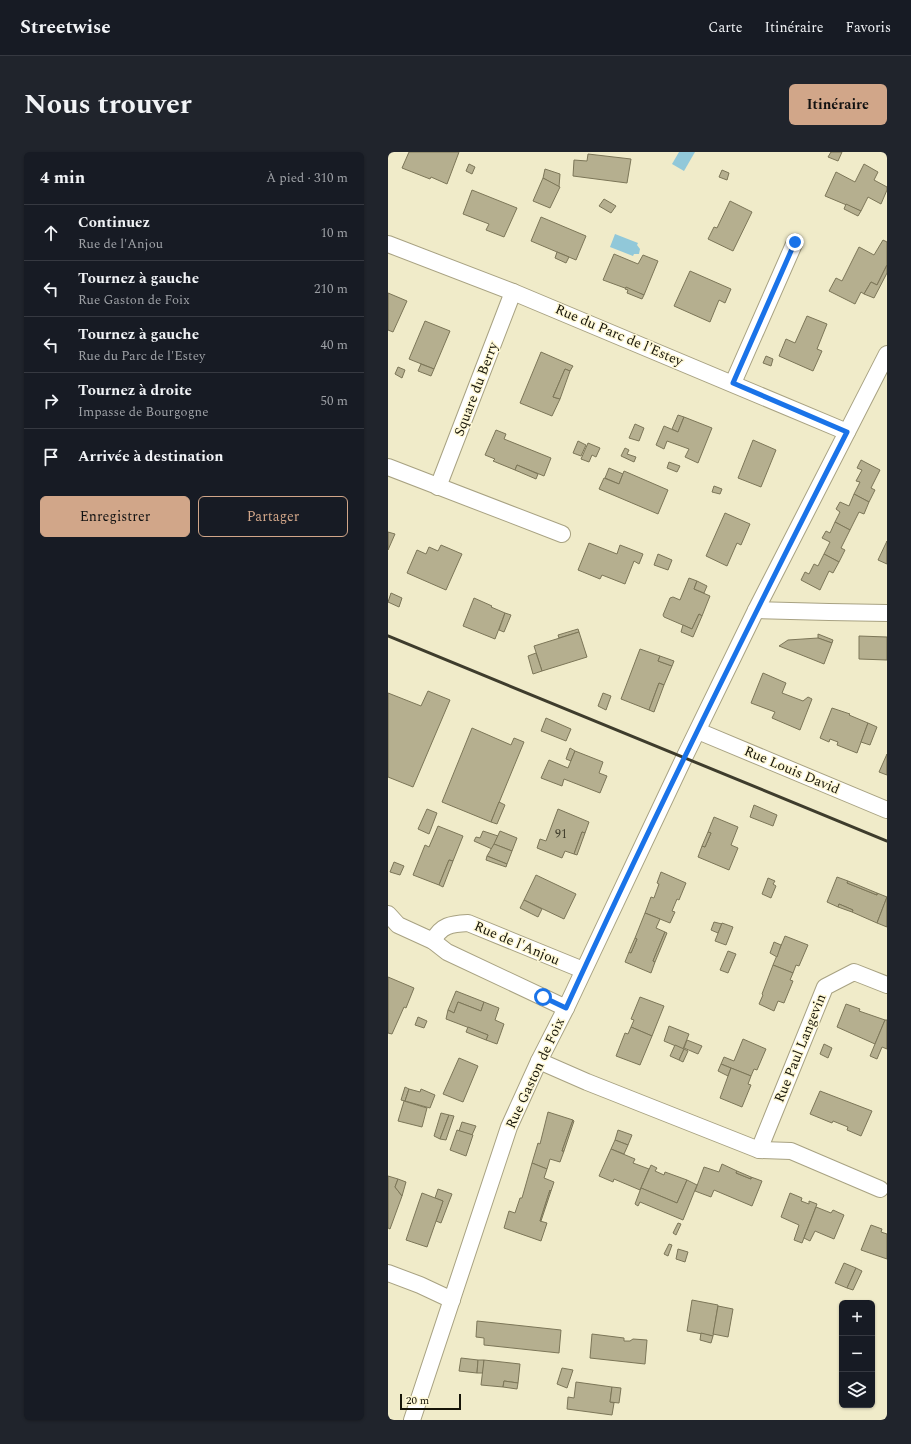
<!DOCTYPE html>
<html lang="fr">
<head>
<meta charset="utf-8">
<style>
	body { margin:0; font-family:Spectral,serif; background:#20242c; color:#f1f3f6 }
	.controls { position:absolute; right:12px; bottom:12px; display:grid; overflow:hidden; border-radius:6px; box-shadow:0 1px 3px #0004 }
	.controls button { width:36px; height:36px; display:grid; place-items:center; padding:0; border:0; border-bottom:1px solid #363941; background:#171b24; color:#f1f3f6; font:20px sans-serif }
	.scale { position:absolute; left:12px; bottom:10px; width:61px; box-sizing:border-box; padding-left:4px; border:2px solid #161408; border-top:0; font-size:11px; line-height:14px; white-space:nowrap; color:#161408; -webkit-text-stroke:3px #fef8d6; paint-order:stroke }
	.stop { position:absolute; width:12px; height:12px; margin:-9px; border:3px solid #1a73e8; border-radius:50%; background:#fff }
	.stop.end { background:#1a73e8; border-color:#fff; box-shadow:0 1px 4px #0008 }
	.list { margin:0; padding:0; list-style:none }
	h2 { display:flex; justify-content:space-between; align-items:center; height:52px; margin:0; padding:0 16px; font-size:17px }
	h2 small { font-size:13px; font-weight:400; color:#9ea1a6 }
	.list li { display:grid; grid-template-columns:26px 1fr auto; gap:12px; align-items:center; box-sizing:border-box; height:56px; padding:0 16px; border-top:1px solid #363941 }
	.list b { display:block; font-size:15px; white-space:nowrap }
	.list p { margin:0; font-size:13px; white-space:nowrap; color:#9ea1a6 }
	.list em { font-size:13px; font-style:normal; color:#9ea1a6 }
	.actions { display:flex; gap:8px; padding:12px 16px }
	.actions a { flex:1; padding:9px 0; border:1px solid #d1a689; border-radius:6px; text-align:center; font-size:14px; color:#d1a689 }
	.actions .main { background:#d1a689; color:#111 }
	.icon { flex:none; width:22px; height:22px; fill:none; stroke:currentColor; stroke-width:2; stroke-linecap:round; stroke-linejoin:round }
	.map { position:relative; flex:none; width:499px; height:1268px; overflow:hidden; border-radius:6px }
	header { display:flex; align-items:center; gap:24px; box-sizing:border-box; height:56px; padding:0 20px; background:#171b24; border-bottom:1px solid #363941 }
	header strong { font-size:19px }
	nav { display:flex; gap:22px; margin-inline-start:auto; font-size:14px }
	.intro { display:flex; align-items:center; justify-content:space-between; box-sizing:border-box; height:96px; padding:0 24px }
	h1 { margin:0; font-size:28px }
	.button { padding:10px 18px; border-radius:6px; background:#d1a689; color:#111; font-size:14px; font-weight:700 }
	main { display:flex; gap:24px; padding:0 24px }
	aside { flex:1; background:#171b24; border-radius:6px; box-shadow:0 1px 3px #0004 }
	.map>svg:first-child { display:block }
	.water { fill:#91c8d9 }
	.building { fill:#b5af8f; stroke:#7c7658 }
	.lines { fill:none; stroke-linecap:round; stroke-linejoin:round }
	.minor-casing { stroke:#a8a282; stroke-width:18 }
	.minor { stroke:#fff; stroke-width:16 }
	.rail { stroke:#3e3c2c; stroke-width:3 }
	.route { stroke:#1a73e8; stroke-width:5 }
	.labels { text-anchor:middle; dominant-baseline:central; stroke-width:3; stroke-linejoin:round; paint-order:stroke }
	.number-label { font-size:12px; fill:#3e3b2a }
	.street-label { font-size:14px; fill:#161408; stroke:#fef8d6 }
</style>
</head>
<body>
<header>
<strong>Streetwise</strong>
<nav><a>Carte</a><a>Itinéraire</a><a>Favoris</a></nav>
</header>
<div class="intro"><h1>Nous trouver</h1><a class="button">Itinéraire</a></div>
<main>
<aside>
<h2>4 min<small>À pied · 310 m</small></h2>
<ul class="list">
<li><svg class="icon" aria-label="ahead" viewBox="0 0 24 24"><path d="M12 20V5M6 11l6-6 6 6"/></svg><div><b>Continuez</b><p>Rue de l'Anjou</p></div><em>10 m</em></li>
<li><svg class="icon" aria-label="left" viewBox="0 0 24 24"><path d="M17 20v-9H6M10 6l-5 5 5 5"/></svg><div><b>Tournez à gauche</b><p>Rue Gaston de Foix</p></div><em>210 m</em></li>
<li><svg class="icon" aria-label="left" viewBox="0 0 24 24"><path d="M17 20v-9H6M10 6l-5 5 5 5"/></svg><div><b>Tournez à gauche</b><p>Rue du Parc de l'Estey</p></div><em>40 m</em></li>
<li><svg class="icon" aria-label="right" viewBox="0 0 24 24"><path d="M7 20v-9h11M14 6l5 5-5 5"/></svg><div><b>Tournez à droite</b><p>Impasse de Bourgogne</p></div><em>50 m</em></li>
<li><svg class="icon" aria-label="arrive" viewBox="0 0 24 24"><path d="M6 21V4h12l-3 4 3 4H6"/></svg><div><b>Arrivée à destination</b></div></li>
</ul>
<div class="actions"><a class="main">Enregistrer</a><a>Partager</a></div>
</aside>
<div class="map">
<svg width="499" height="1268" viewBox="0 0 499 1268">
	<rect width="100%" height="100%" fill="#f0ebc9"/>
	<g class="water">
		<polygon points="291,0 307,0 296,19 284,12"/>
		<polygon points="227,82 250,91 249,93 252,97 251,102 246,102 245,104 222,95"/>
	</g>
	<g class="building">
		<polygon points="21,0 71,0 59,32 43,25 42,27 14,16"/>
		<polygon points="443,0 454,0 450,9 440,5"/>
		<polygon points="200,2 243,7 239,31 185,24 186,8 199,9"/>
		<polygon points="81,12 87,15 84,22 78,19"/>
		<polygon points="476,12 490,20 486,28 499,35 499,38 493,52 480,45 473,59 437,44 448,20 467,30"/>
		<polygon points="157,17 172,22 171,35 155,26"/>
		<polygon points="334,18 341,21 339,28 331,25"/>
		<polygon points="155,26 172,35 162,56 145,49"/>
		<polygon points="84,38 129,56 116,85 98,78 101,72 75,62"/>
		<polygon points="216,47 228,54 223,61 211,54"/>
		<polygon points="342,49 364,60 345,99 320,87 326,75 329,76"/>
		<polygon points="458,52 473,59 470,64 456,57"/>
		<polygon points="153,65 198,84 188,108 143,89"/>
		<polygon points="495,88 499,90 499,113 489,133 483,130 476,142 473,140 467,152 441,139 448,126 454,129 471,95 486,103"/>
		<polygon points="169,100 181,105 178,111 167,106"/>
		<polygon points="226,102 250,112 255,103 270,109 256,143 215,128"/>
		<polygon points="499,113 499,121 486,146 476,142 483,130 489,133"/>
		<polygon points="302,119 343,137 337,151 331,148 322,170 286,154"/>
		<polygon points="238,135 256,143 254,147 239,141 240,138 237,137"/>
		<polygon points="0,141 19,149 5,180 0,178"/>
		<polygon points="419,164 439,172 429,197 434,199 425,219 391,204 398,187 407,191"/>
		<polygon points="37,169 62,179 46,217 21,207"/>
		<polygon points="153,200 185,214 182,219 177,217 165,245 172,247 164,264 132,251"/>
		<polygon points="378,204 385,207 383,214 375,211"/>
		<polygon points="33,212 46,217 43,224 30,219"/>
		<polygon points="10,215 17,218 14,226 7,222"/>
		<polygon points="177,217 182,219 172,247 165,245"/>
		<polygon points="290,263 296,265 290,280 284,277"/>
		<polygon points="296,265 324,276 310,311 297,305 301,297 279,289 276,297 268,293 276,274 290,280"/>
		<polygon points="247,272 256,276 251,289 241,286"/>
		<polygon points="108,278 118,282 116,287 163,306 156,324 129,313 127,318 105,309 107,307 97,303"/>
		<polygon points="365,288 388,298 373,335 350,326"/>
		<polygon points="190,289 198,293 193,304 185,301"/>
		<polygon points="200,291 212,296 208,305 204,303 201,310 193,307"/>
		<polygon points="237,296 241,298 239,302 248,305 246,310 233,304"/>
		<polygon points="473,308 492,318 483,336 487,338 481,350 466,342 472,330 468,329 474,318 469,316"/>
		<polygon points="281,310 292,314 289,320 279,316"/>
		<polygon points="129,313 150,322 148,327 127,318"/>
		<polygon points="221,316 235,322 231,332 217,326"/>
		<polygon points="236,319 280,338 270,362 211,337 216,326 231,332"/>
		<polygon points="326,334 334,337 332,342 324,340"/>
		<polygon points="466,342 481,350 476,362 471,360 462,378 447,370 452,360 448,357 452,350 461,354"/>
		<polygon points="337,361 362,372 353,393 349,391 339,414 318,404"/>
		<polygon points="447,370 462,378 453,396 457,398 451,410 436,402 442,390 434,386 438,379 442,381"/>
		<polygon points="0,380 7,382 0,398"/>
		<polygon points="499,389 499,412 490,408"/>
		<polygon points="201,391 229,402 232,393 255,402 251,412 246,409 237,432 214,423 212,427 190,418"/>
		<polygon points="53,393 74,402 58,438 19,421 29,398 38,402 41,395 50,399"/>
		<polygon points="270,402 284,408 280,418 266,413"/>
		<polygon points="436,402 451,410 445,421 441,419 432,438 413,428 417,420 421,422 426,412 430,414"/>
		<polygon points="301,426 309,429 306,437 322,444 314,464 311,462 304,477 276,465 275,463 282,446 285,445 292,448"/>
		<polygon points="309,429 319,434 316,441 306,437"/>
		<polygon points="3,441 14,446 11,455 0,450"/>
		<polygon points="86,446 104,454 103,455 117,461 107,487 75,474"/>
		<polygon points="117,461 123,463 116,480 111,478"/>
		<polygon points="311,462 314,464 305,485 293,480 295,473 304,477"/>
		<polygon points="190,477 191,480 171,486 170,483"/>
		<polygon points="191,480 199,505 154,519 146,494"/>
		<polygon points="430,482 445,488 444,491 430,486"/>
		<polygon points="471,484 499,485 499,508 471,507"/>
		<polygon points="430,486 444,491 436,512 391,494 400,488"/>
		<polygon points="252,497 272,504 270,509 284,514 276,533 271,531 261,558 233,547"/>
		<polygon points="148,501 154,519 145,522 140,504"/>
		<polygon points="272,504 286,509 284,514 270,509"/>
		<polygon points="375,521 398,531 394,541 415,549 420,545 424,547 412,578 384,566 387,560 363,551"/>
		<polygon points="271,531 276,533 266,560 261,558"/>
		<polygon points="40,539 62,548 25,635 0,625 0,541 33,554"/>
		<polygon points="215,541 223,544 218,558 210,554"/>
		<polygon points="444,556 462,562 461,563 480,571 469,601 449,593 450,590 442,587 441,590 432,586"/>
		<polygon points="158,566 183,577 178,589 153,579"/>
		<polygon points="480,571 489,575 482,593 473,590"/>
		<polygon points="84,576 123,593 126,586 136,590 103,670 54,650"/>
		<polygon points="182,596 187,599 183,609 178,607"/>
		<polygon points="187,599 215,610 211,621 219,624 212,641 176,627 174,634 153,626 161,608 180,616"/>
		<polygon points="499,602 499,623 491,620"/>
		<polygon points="111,650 117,653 109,672 103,670"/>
		<polygon points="366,653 389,663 385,674 362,665"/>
		<polygon points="39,657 49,661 41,682 30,677"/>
		<polygon points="170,657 201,670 197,681 194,680 186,702 177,699 174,706 149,696 152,687 158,689"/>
		<polygon points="326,665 350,675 343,693 350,696 341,718 310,705 314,694 317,695 323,681 320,680"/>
		<polygon points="50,674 75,684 65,709 61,708 51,733 25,723 37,693 41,695"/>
		<polygon points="95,679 110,684 104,697 86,689 88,685 92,686"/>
		<polygon points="112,679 129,686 124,699 106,692"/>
		<polygon points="194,680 197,681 189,703 186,702"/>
		<polygon points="320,680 323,681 317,695 314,694"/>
		<polygon points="106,692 124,699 119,712 99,704"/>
		<polygon points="99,704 119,712 118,715 98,708"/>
		<polygon points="61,708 65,709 55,735 51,733"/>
		<polygon points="6,710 16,714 12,723 2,720"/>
		<polygon points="273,720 298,731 291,748 289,747 284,759 287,760 282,771 257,761 263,745 266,746 271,732 269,731"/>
		<polygon points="148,723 188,742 176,767 136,748"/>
		<polygon points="449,725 460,729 459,731 489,743 489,741 499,745 489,771 464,760 465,758 451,752 450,755 439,750"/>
		<polygon points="380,726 387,729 385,732 388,734 383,746 374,742"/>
		<polygon points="460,729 489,741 489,743 459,731"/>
		<polygon points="499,745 499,775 489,771"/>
		<polygon points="136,748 154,757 150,765 132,756"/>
		<polygon points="451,752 465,758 464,760 450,755"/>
		<polygon points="257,761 272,767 268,776 277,780 265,809 267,810 263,821 237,810 241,800 243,801 249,787 247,786"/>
		<polygon points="326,770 334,772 330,781 323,778"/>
		<polygon points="334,771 345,775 338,793 327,789"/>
		<polygon points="277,780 279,781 267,810 265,809"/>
		<polygon points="397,784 420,793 411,814 408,813 405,821 385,813"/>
		<polygon points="247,786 249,787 243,801 241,800"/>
		<polygon points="386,790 393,793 389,805 382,801"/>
		<polygon points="340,799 348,802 340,821 332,818"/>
		<polygon points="385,813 405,821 402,828 405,829 396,851 390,849 386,859 371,852 375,843 374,842"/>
		<polygon points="0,825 26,836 18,856 16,855 4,882 0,881"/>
		<polygon points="68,839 96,850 93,859 70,850 66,861 60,858"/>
		<polygon points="252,845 276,854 264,884 243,875 246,868 243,867"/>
		<polygon points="70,850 93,859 96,850 111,856 107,868 116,872 109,892 98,888 100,883 58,867 60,858 66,861"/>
		<polygon points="458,852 472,857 471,859 497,868 487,892 449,875"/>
		<polygon points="30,865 39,869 36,876 27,873"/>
		<polygon points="497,868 499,868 499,897 494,895 489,907 482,904"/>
		<polygon points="281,874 301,882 295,897 276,889"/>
		<polygon points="80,875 100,883 98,888 78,880"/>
		<polygon points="243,875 264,884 252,913 228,904 237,881 240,882"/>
		<polygon points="355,887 378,897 369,918 366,917 363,924 333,912 336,905 346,909"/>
		<polygon points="299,888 314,894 310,902 296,896"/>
		<polygon points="436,892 444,896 440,906 432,902"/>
		<polygon points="287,893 296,897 291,908 282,904"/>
		<polygon points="296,897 300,899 295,910 291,908"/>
		<polygon points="71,906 90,914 75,950 55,942"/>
		<polygon points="333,912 343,916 340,924 330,919"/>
		<polygon points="343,916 363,924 360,932 363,933 354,955 332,946"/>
		<polygon points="17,935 21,937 17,949 13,948"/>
		<polygon points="21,937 32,940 33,937 47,943 42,956 17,949"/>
		<polygon points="432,939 484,959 473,984 459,978 460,975 445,969 444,971 422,962"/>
		<polygon points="16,949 39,956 34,975 10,969"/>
		<polygon points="160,960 185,968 174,999 176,999 172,1010 162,1007 159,1017 144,1011 150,991 152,992"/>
		<polygon points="53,961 61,963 52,987 46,984"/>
		<polygon points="61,963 66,964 58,988 52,987"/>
		<polygon points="185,968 186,969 176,999 174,999"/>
		<polygon points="74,970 88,974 84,983 71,979"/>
		<polygon points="69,978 85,983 78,1004 62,998"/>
		<polygon points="230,978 244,983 240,993 227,988"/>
		<polygon points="227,988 240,993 236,1002 223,997"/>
		<polygon points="223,997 247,1007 245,1011 261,1017 252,1038 226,1027 225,1030 211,1024"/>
		<polygon points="144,1011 159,1017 156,1026 166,1030 163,1039 162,1038 152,1069 159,1071 153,1089 116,1076 121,1059 127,1061 132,1046 134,1046"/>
		<polygon points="334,1012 349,1019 348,1021 363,1027 363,1025 374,1029 364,1054 326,1038 323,1045 307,1039 316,1015 331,1020"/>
		<polygon points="263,1013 269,1016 267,1019 276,1023 277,1020 299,1028 289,1051 253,1036"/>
		<polygon points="349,1019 363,1025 363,1027 348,1021"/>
		<polygon points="0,1024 10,1027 7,1035 14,1044 2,1077 0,1076"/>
		<polygon points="10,1027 18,1030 14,1044 7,1035"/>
		<polygon points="299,1028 309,1033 295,1068 252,1050 250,1054 247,1052 253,1036 289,1051"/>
		<polygon points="50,1037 64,1042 53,1071 48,1069 55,1049 47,1046"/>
		<polygon points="162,1038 163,1039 153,1069 152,1069"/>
		<polygon points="34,1041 55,1049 39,1095 18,1088"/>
		<polygon points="402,1041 414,1046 413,1049 421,1052 421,1049 429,1052 414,1091 406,1088 411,1073 393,1065"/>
		<polygon points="428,1055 443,1061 445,1058 456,1063 446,1087 427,1079 422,1089 416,1086"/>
		<polygon points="290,1071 293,1072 288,1083 285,1081"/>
		<polygon points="483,1073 494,1077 493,1080 499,1082 499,1107 473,1098"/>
		<polygon points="281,1092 284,1093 280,1104 276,1102"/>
		<polygon points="290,1097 300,1100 297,1110 288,1107"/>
		<polygon points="456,1111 468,1116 459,1136 447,1131"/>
		<polygon points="468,1116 474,1119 465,1138 459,1136"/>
		<polygon points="304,1148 330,1153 325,1184 299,1179"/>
		<polygon points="330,1154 345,1157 340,1185 325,1182"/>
		<polygon points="89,1169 173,1178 171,1201 96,1193 96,1186 88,1185"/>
		<polygon points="313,1181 325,1184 323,1191 312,1188"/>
		<polygon points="204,1182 236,1186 236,1189 242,1189 245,1187 259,1188 257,1212 202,1206"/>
		<polygon points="73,1206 90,1208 89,1221 71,1219"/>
		<polygon points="90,1208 96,1208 95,1221 89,1221"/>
		<polygon points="96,1208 132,1212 130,1231 116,1229 115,1235 93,1233"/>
		<polygon points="174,1216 185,1218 179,1236 169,1232"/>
		<polygon points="116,1229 130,1231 129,1237 115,1235"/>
		<polygon points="188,1230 224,1235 222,1250 226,1251 224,1263 179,1257 180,1245 186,1246"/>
		<polygon points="224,1235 233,1236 231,1251 222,1250"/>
	</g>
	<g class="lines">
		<defs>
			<g id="minor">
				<polyline points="0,92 125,140 459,280"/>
				<polyline points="345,231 407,90"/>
				<polyline points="0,315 174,382"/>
				<polyline points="50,335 125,140"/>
				<polyline points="368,458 441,460 499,461"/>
				<polyline points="310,579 499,658"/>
				<polyline points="0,762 10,773 45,789 59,800 178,856"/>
				<path d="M45,789C53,773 63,772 80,771L195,818"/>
				<polyline points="151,909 199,930 371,998 437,835 466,820 499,833"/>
				<polyline points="371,998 403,999 492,1037"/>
				<polyline points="0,1121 32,1133 64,1148"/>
				<polyline points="24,1268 121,975 151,909 178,856 296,606 368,458 499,202"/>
			</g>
		</defs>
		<use href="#minor" class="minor-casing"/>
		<use href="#minor" class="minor"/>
		<polyline class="rail" points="0,484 499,689"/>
	</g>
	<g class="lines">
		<path class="route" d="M155,845L178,856C267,661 362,470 459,280L345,231L407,90"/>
	</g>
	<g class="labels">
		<g class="number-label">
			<text x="173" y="682">91</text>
		</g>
		<g class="street-label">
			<text transform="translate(231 183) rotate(23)">Rue du Parc de l'Estey</text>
			<text transform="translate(88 237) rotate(-69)">Square du Berry</text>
			<text transform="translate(404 618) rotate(23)">Rue Louis David</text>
			<text transform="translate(129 791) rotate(23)">Rue de l'Anjou</text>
			<text transform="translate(412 896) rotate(-68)">Rue Paul Langevin</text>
			<text transform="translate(147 921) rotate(-65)">Rue Gaston de Foix</text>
		</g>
	</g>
</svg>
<div class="controls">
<button>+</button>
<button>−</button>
<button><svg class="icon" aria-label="layers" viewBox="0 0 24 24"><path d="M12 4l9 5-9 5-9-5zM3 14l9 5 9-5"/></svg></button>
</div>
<div class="scale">20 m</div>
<div class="stop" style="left:155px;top:845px"></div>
<div class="stop end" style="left:407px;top:90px"></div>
</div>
</main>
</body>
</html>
